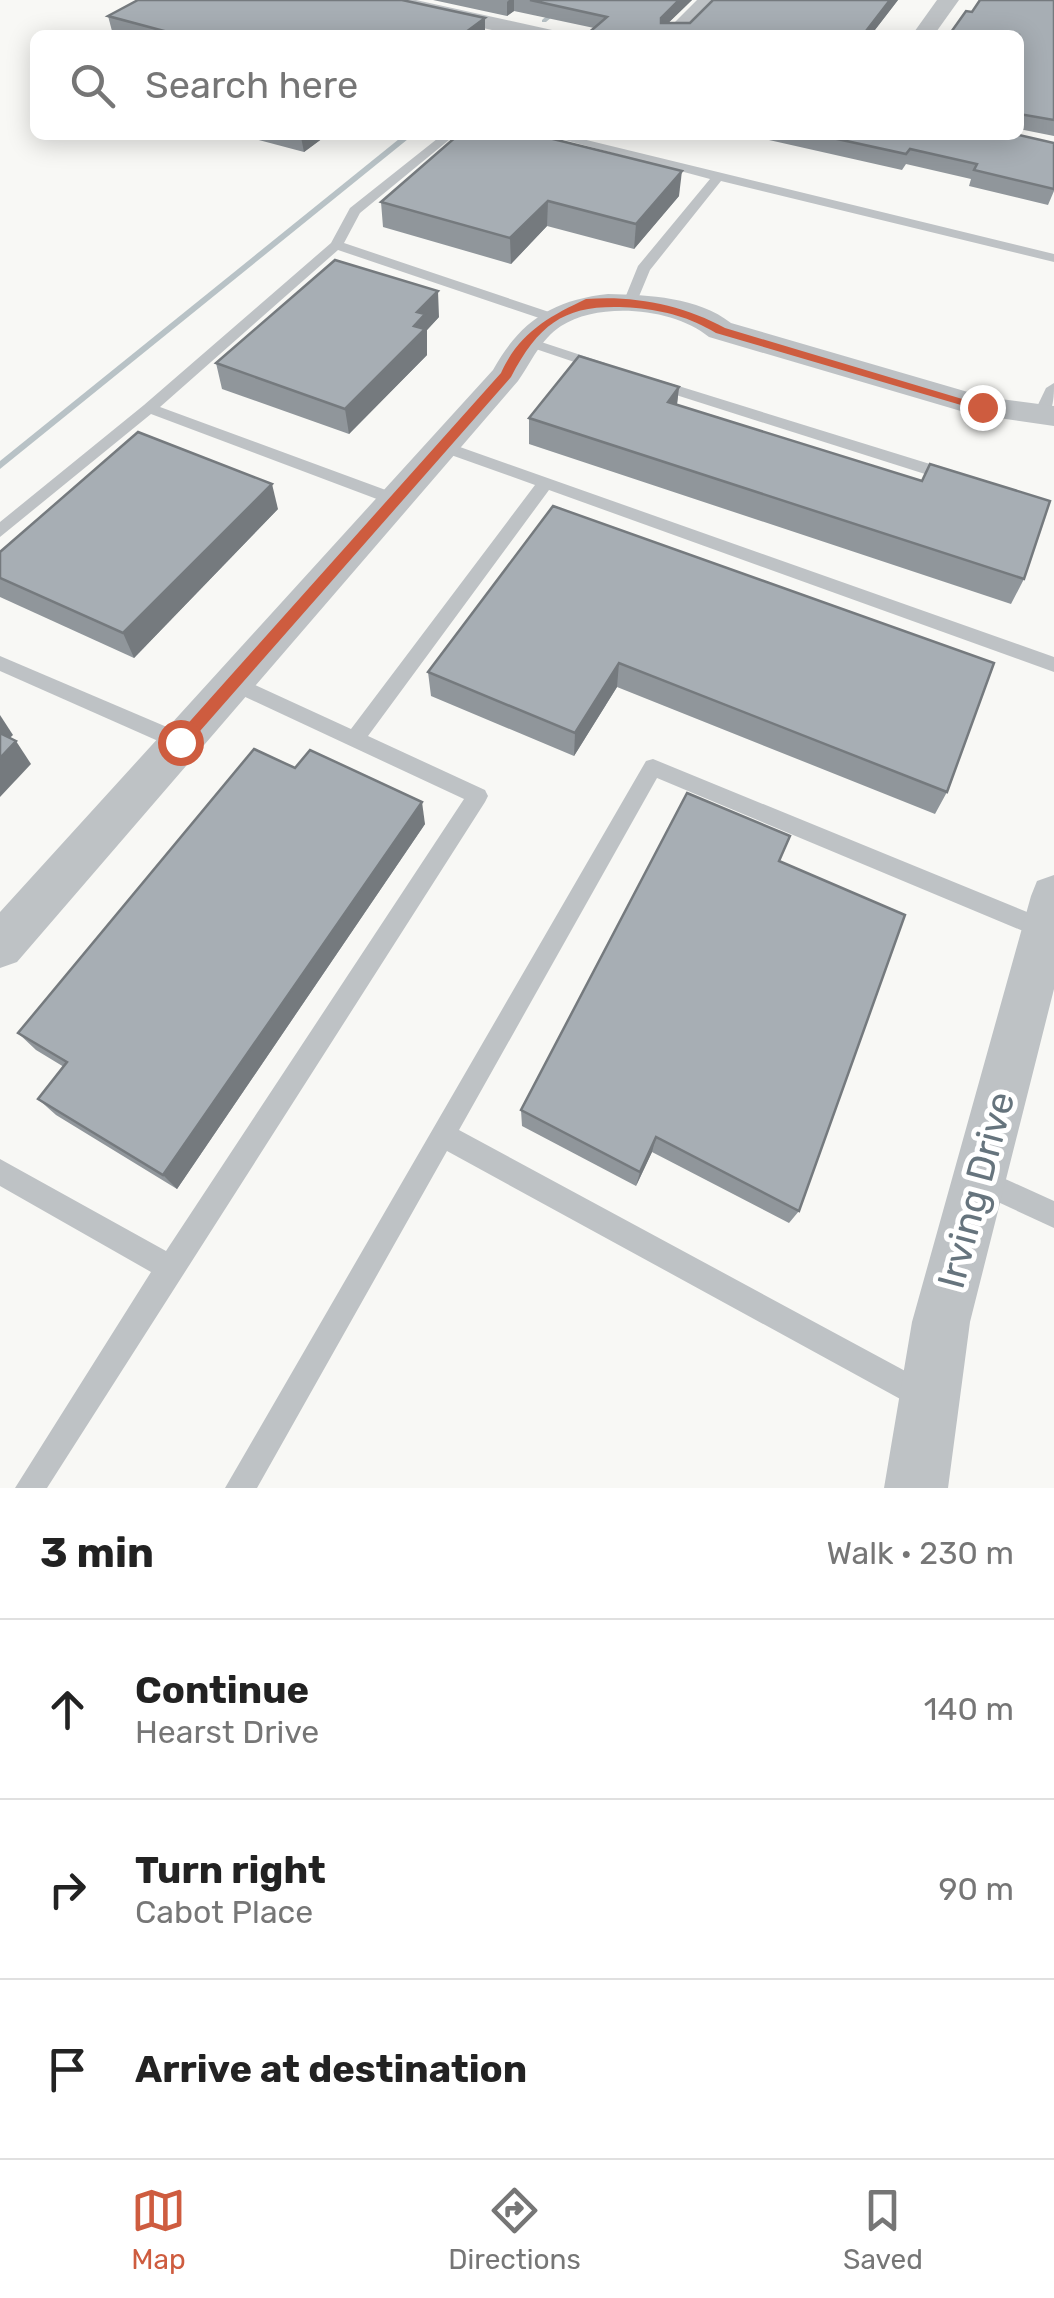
<!DOCTYPE html>
<html lang="en">
<head>
<meta charset="utf-8">
<style>
	body { margin:0; font-family:Rubik,sans-serif; background:#f6f6f6; color:#222 }
	.stop { position:absolute; width:30px; height:30px; margin:-22px; border:8px solid #ce5c3f; border-radius:50%; background:#fff }
	.stop.end { background:#ce5c3f; border-color:#fff; box-shadow:0 2px 10px #0008 }
	.list { margin:0; padding:0; list-style:none }
	h2 { display:flex; justify-content:space-between; align-items:center; height:130px; margin:0; padding:0 40px; font-size:42px }
	h2 small { font-size:32px; font-weight:400; color:#767676 }
	.list li { display:grid; grid-template-columns:65px 1fr auto; gap:30px; align-items:center; box-sizing:border-box; height:180px; padding:0 40px; border-top:2px solid #e0e0e0 }
	.list b { display:block; font-size:38px; white-space:nowrap }
	.list p { margin:0; font-size:32px; white-space:nowrap; color:#767676 }
	.list em { font-size:32px; font-style:normal; color:#767676 }
	.icon { flex:none; width:55px; height:55px; fill:none; stroke:currentColor; stroke-width:2; stroke-linecap:round; stroke-linejoin:round }
	.map { position:relative; flex:none; width:1054px; height:1488px; overflow:hidden }
	.search { position:absolute; background:#fff; box-shadow:0 5px 25px #0003; left:30px; right:30px; top:30px; height:110px; display:flex; align-items:center; gap:25px; box-sizing:border-box; padding:0 35px; border-radius:15px; color:#767676; font-size:38px }
	.sheet { height:670px; background:#fff }
	nav { display:flex; justify-content:space-around; align-items:center; box-sizing:border-box; height:140px; border-top:2px solid #e0e0e0; background:#fff; font-size:28px; color:#767676 }
	nav a { display:grid; justify-items:center; gap:5px }
	nav .on { color:#ce5c3f }
	.map>svg:first-child { display:block }
	.lines { fill:none; stroke-linecap:round; stroke-linejoin:round }
	.stream { fill:#b8c2c6; fill-rule:evenodd }
	.lane { fill:#bec2c5; fill-rule:evenodd }
	.street { fill:#bec2c5; fill-rule:evenodd }
	.wall { fill:#90969b }
	.shaded-wall { fill:#757a7e }
	.building { fill:#a7aeb4; stroke:#757a7e; stroke-width:2.5 }
	.route { fill:#ce5c3f }
	.labels { text-anchor:middle; dominant-baseline:central; stroke-width:10; stroke-linejoin:round; paint-order:stroke }
	.near-street-label { font-size:38px; fill:#66747d; stroke:#fff }
</style>
</head>
<body>
<div class="map">
<svg width="1054" height="1488" viewBox="0 0 1054 1488">
	<rect width="100%" height="100%" fill="#f8f8f5"/>
	<g class="lines">
		<g class="stream">
			<polygon points="565,0 572,0 546,22 542,22 542,20"/>
			<polygon points="404,135 413,135 0,469 0,461"/>
		</g>
		<g class="lane">
			<polygon points="442,135 455,135 360,213 344,243 558,315 558,321 548,321 338,250 160,407 402,496 402,504 390,504 151,414 0,537 0,522 144,405 331,243 350,208"/>
			<polygon points="546,135 566,135 1054,254 1054,262 721,181 650,270 635,306 625,306 623,303 638,266 710,179"/>
			<polygon points="526,337 605,363 607,366 605,369 595,369 521,344 521,338"/>
			<polygon points="656,379 959,473 961,477 959,481 947,481 651,387 651,381"/>
			<path d="M1054,383C1054,396 1054,414 1042,418L1036,416L1034,413L1046,388Z"/>
			<polygon points="443,441 1054,657 1054,672 549,490 368,736 485,790 488,796 485,802 47,1488 15,1488 151,1272 0,1186 0,1159 166,1251 464,799 226,688 223,683 233,676 240,678 351,729 535,485 437,450 437,442"/>
			<polygon points="0,656 188,736 191,742 188,748 174,748 0,671"/>
			<polygon points="653,759 1054,923 1054,944 657,778 459,1130 933,1386 937,1396 933,1406 923,1410 913,1406 447,1151 257,1488 225,1488 646,761"/>
			<polygon points="981,1168 1054,1201 1054,1228 972,1190 968,1181 972,1172"/>
		</g>
		<g class="street">
			<polygon points="376,0 416,0 552,30 555,35 514,35 379,5"/>
			<polygon points="697,0 720,0 686,35 662,35"/>
			<polygon points="937,0 959,0 934,35 912,35"/>
			<path d="M608,294C649,295 698,297 731,323L985,397L1054,406V426L971,414L709,337C674,308 600,301 561,326C540,340 532,361 518,381L17,962L0,968V912L493,370C520,321 553,300 608,294Z"/>
			<polygon points="1054,875 1054,989 970,1322 948,1488 884,1488 912,1322 1031,896 1037,881"/>
		</g>
	</g>
	<g class="wall">
		<polygon points="433,0 692,0 668,23 690,23 898,0 871,35 586,35 594,28 514,11 507,16"/>
		<polygon points="1054,0 1054,136 1019,129 1019,35 972,12"/>
		<polygon points="108,16 485,18 485,32 482,35 128,35 112,31"/>
		<polygon points="240,135 327,135 304,152"/>
		<polygon points="770,135 1019,135 1054,143 1054,191 1048,205 969,186 971,179 906,164 902,170 769,140"/>
		<polygon points="679,196 634,249 547,226 511,264 383,227 381,202"/>
		<polygon points="439,317 427,330 427,355 349,434 222,389 216,363"/>
		<polygon points="679,387 677,405 1024,579 1011,604 529,444 529,418"/>
		<polygon points="553,506 947,792 935,814 617,687 574,756 431,696 428,672"/>
		<polygon points="278,509 134,658 0,597 0,552"/>
		<polygon points="295,768 425,824 177,1189 56,1115 38,1099 64,1067 36,1050 18,1033"/>
		<polygon points="780,862 799,1211 789,1223 652,1152 636,1186 522,1126 521,1110"/>
	</g>
	<g class="shaded-wall">
		<polygon points="509,0 514,0 514,11 507,16 507,2"/>
		<polygon points="679,0 692,0 659,32 661,18"/>
		<polygon points="890,0 898,0 871,35 863,35"/>
		<polygon points="485,18 485,32 482,35 462,35"/>
		<polygon points="304,135 327,135 304,152 301,137"/>
		<polygon points="682,171 679,196 634,249 636,224"/>
		<polygon points="548,201 547,226 511,264 510,238"/>
		<polygon points="438,291 439,317 427,330 427,355 349,434 345,409 414,326 417,312"/>
		<polygon points="679,387 676,412 668,402"/>
		<polygon points="272,484 278,509 134,658 123,633"/>
		<polygon points="619,663 617,687 574,756 575,733"/>
		<polygon points="0,715 13,735 0,747"/>
		<polygon points="16,741 31,764 0,797 0,758"/>
		<polygon points="422,802 425,824 177,1189 163,1175"/>
		<polygon points="656,1137 652,1152 636,1186 640,1172"/>
	</g>
	<g class="building">
		<polygon points="138,0 402,0 485,18 462,35 179,35 108,16"/>
		<polygon points="530,0 679,0 661,18 661,23 690,23 713,0 890,0 863,35 586,35 607,17"/>
		<polygon points="980,0 1054,0 1054,120 1019,114 1019,35 949,35 966,11 972,12"/>
		<polygon points="458,135 537,135 682,171 636,224 548,201 510,238 381,202"/>
		<polygon points="819,135 1019,135 1054,143 1054,189 974,170 977,164 910,149 906,154"/>
		<polygon points="335,260 438,291 417,312 425,314 414,326 425,329 345,409 216,363"/>
		<polygon points="579,356 679,387 668,402 922,481 930,464 1050,501 1024,579 529,418"/>
		<polygon points="138,432 272,484 123,633 0,578 0,552"/>
		<polygon points="553,506 994,663 947,792 619,663 575,733 428,672"/>
		<polygon points="0,733 16,741 0,758"/>
		<polygon points="254,749 295,768 310,750 422,802 163,1175 38,1099 67,1062 18,1033"/>
		<polygon points="687,793 790,836 779,861 905,915 799,1211 656,1137 640,1172 521,1110"/>
	</g>
	<path class="route" d="M586,299C633,295 684,305 725,328L989,407L978,410L716,333C689,317 666,311 636,308C570,303 542,318 511,377L186,747H175V738L501,373C519,333 548,317 586,299Z"/>
	<g class="labels">
		<g class="near-street-label">
			<text transform="translate(976 1190) rotate(-75)">Irving Drive</text>
		</g>
	</g>
</svg>
<div class="stop" style="left:180px;top:742px"></div>
<div class="stop end" style="left:982px;top:407px"></div>
<div class="search"><svg class="icon" aria-label="search" viewBox="0 0 24 24"><circle cx="10" cy="10" r="6"/><path d="M15 15l6 6"/></svg>Search here</div>
</div>
<section class="sheet">
<h2>3 min<small>Walk · 230 m</small></h2>
<ul class="list">
<li><svg class="icon" aria-label="ahead" viewBox="0 0 24 24"><path d="M12 20V5M6 11l6-6 6 6"/></svg><div><b>Continue</b><p>Hearst Drive</p></div><em>140 m</em></li>
<li><svg class="icon" aria-label="right" viewBox="0 0 24 24"><path d="M7 20v-9h11M14 6l5 5-5 5"/></svg><div><b>Turn right</b><p>Cabot Place</p></div><em>90 m</em></li>
<li><svg class="icon" aria-label="arrive" viewBox="0 0 24 24"><path d="M6 21V4h12l-3 4 3 4H6"/></svg><div><b>Arrive at destination</b></div></li>
</ul>
</section>
<nav>
<a class="on"><svg class="icon" aria-label="map" viewBox="0 0 24 24"><path d="M3 6l6-2 6 2 6-2v14l-6 2-6-2-6 2zM9 4v14M15 6v14"/></svg>Map</a>
<a><svg class="icon" aria-label="directions" viewBox="0 0 24 24"><path d="M12 3l9 9-9 9-9-9zM9 14v-3h6M13 9l2 2-2 2"/></svg>Directions</a>
<a><svg class="icon" aria-label="saved" viewBox="0 0 24 24"><path d="M7 4h10v16l-5-4-5 4z"/></svg>Saved</a>
</nav>
</body>
</html>
